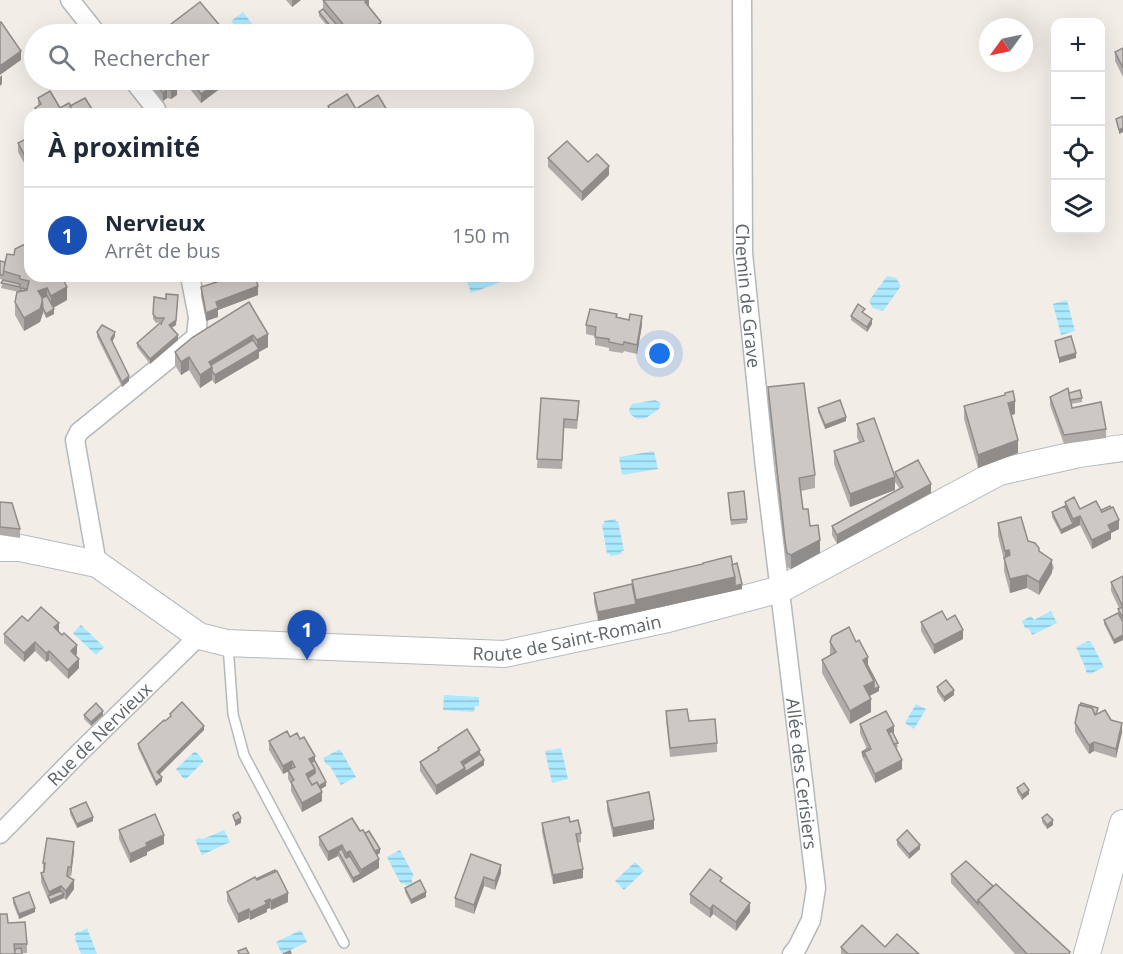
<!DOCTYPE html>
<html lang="fr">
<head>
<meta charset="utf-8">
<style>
	body { margin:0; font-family:"Open Sans",sans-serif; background:#f6f6f7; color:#1f2937 }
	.controls { position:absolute; right:18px; top:18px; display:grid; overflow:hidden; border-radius:12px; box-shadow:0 6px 24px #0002 }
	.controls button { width:54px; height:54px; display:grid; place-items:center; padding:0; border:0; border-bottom:2px solid #e0e1e3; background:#fff; color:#1f2937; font:30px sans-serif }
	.compass { position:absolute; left:979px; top:18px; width:54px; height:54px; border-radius:50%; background:#fff; box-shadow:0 6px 24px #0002; rotate:237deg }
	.you { position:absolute; left:660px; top:354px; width:21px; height:21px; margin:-15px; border:4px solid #fff; border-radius:50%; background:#1a73e8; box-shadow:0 0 0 9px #1a73e833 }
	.badge { display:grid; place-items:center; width:39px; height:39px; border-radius:50%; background:#d93025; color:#fff; font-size:20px; font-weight:700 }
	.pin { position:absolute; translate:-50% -50px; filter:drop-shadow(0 2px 3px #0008) }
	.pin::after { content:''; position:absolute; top:32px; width:21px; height:18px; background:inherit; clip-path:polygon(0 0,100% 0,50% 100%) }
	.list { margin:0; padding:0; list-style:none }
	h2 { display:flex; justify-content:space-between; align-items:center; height:78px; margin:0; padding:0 24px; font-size:26px }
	h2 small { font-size:20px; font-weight:400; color:#747a83 }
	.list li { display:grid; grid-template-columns:39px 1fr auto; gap:18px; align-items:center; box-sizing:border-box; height:96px; padding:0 24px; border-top:2px solid #e0e1e3 }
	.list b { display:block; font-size:22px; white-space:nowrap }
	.list p { margin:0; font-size:20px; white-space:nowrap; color:#747a83 }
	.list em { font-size:20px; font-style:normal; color:#747a83 }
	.icon { flex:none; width:33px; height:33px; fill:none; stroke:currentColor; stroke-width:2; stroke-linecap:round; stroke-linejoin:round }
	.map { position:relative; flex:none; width:1123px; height:954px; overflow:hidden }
	.search { position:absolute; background:#fff; box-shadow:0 6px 24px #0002; left:24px; top:24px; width:510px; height:66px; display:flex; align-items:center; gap:15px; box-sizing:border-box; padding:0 21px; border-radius:33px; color:#747a83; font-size:22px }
	.panel { position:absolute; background:#fff; box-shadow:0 6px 24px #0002; left:24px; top:108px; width:510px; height:174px; border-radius:18px }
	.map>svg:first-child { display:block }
	.water { fill:url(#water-rules) }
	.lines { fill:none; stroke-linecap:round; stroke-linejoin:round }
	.lane-casing { stroke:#b4b9bc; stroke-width:12 }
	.street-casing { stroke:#b4b9bc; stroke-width:21 }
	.secondary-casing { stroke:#b5bbc0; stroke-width:28 }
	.lane { stroke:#fff; stroke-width:9 }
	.street { stroke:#fff; stroke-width:18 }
	.secondary { stroke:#fff; stroke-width:26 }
	.wall { fill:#b0aca9 }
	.shaded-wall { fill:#908c89 }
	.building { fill:#cdc8c4; stroke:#908c89; stroke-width:1.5 }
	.labels { text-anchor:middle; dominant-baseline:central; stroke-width:4.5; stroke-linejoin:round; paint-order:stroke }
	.street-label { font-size:18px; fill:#5e6569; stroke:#fff }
</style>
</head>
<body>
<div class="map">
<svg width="1123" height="954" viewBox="0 0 1123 954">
	<defs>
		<pattern id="water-rules" width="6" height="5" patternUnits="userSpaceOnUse" patternTransform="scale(1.5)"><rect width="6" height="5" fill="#aae9ff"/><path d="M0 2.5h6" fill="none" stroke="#8ec0d2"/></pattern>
	</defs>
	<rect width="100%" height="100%" fill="#f2ede7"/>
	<g class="water">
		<polygon points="243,12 260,34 241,34 231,21"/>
		<polygon points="465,276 498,276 501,282 471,293"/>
		<polygon points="887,276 896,278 901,286 883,311 873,308 869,301"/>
		<polygon points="1067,300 1075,331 1061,335 1053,304"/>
		<polygon points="655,400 661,403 659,409 646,418 637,419 630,414 629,410 632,404"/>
		<polygon points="654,451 658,469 622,475 619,457"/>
		<polygon points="615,519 616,522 618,521 624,551 621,551 622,554 610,556 610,554 607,554 602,525 604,524 604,521"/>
		<polygon points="1051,611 1057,623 1032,635 1029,629 1025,628 1022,621 1031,616 1034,620"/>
		<polygon points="81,625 104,647 96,655 73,633"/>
		<polygon points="1088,641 1091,642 1104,667 1090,674 1086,672 1086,669 1076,647"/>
		<polygon points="444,695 479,697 479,706 475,706 474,712 443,710"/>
		<polygon points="916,704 926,709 914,729 905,723"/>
		<polygon points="561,748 568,779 552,783 545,751"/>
		<polygon points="340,749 356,777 341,785 330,766 326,764 323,758"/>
		<polygon points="194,752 196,752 203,760 203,762 186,779 183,778 176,769"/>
		<polygon points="224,830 230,842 202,855 195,840 199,838 203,839"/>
		<polygon points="400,850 414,876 412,877 412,883 409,885 406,885 403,883 401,884 387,857"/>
		<polygon points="635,862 644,871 624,890 615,881"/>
		<polygon points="87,928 97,954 81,954 75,939 76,937 74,935 78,931 80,932"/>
		<polygon points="301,930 307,942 282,954 276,942"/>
	</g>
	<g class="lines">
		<defs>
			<polyline id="lane" points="228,645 233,714 244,755 344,943"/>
			<g id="street">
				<polyline points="70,0 97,34"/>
				<path id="s1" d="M742,0L743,253L765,468L816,888L811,920L797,948L792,954"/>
				<polyline points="133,80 156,109 157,114"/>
				<polyline points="97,564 75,440 79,432 196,337 198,317 190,276"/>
				<path id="s2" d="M0,834L78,754L199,636"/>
			</g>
			<g id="secondary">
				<path id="s3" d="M0,548H20L97,564L199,636L227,643L504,654L668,619L781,589L999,472L1079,454L1123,448"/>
				<polyline points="1087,954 1123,823"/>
			</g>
		</defs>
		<use href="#lane" class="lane-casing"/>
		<use href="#street" class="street-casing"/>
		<use href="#secondary" class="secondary-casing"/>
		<use href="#lane" class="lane"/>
		<use href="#street" class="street"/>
		<use href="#secondary" class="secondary"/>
	</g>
	<g class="wall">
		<polygon points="286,0 301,0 292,7"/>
		<polygon points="323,0 369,0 369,7 381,34 340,34 336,29 332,32 319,16 319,12 323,9"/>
		<polygon points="200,2 228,34 158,34"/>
		<polygon points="1123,48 1123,77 1115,61 1115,52"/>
		<polygon points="145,80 180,80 180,87 177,90 177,95 171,99 167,98 163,101"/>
		<polygon points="190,80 222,80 222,87 201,103 190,89"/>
		<polygon points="38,98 60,108 70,106 92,114 35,114 35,108 38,106"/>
		<polygon points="328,106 356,109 387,114 328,114"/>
		<polygon points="30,137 30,172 29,172 18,152 18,143"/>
		<polygon points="548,158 588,162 609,175 582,201 548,167"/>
		<polygon points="28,242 67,300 53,308 54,314 46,318 43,312 40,322 24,331 15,315 15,302 19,292 1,288 3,280 0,279 0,261 5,262 28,246"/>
		<polygon points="209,276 255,276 258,295 218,310 218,317 206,321 201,296 201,287 213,283"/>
		<polygon points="178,300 176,325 172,328 178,340 150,364 137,347 137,343 161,324 162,322 156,323 153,319 153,314"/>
		<polygon points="249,302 268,347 259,352 259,358 215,384 212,380 200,388 189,370 181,375 175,365 175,352"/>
		<polygon points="865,313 872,324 867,332 851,320 851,316"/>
		<polygon points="617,317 642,325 637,354 624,351 623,353 609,351 609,348 595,345 595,336 586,334 586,325"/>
		<polygon points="97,332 115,336 112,342 129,381 122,387 97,337"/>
		<polygon points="768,387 815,475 815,488 801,491 803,509 820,553 791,569 787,567 785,554 768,400"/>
		<polygon points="1005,393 1015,414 1011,415 1018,453 978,468 964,419 964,406 1005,395"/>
		<polygon points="1069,393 1082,398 1082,402 1071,404 1072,408 1106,429 1106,438 1064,444 1050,405 1050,397"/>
		<polygon points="541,398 579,410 577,429 564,428 562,469 537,468"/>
		<polygon points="818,408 846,421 825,429 818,412"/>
		<polygon points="857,424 895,476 895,472 931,493 837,544 832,535 832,526 900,489 895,482 895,490 850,507 834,464 834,451 859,442 857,437"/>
		<polygon points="728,493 747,519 747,523 731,525"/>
		<polygon points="0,502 20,529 20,538 0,535"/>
		<polygon points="1065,502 1080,509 1101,510 1119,529 1111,533 1111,539 1092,549 1080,525 1061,534 1052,517 1052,512 1065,506"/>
		<polygon points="998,523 1028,541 1052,562 1054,568 1039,595 1027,588 1010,593 1004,571 1004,560 998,536"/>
		<polygon points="732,565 742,589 598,621 594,602 594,593 632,584 632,580"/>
		<polygon points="1123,576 1123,640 1114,644 1104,624 1104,620 1118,613 1119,608 1111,591 1111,582"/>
		<polygon points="947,620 963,639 934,654 921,631 921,622"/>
		<polygon points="28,621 59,632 77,654 75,655 79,668 68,679 49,660 46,662 35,651 24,662 4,643 4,634"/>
		<polygon points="830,642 868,666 879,691 869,696 871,712 850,724 822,673 822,660 830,655"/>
		<polygon points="937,687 954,695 944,702 937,692"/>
		<polygon points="666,711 689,721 717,743 717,752 670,757 666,720"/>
		<polygon points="170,714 204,730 159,774 162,781 156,786 138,748 138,744 170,717"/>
		<polygon points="1098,714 1111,720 1122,732 1116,758 1094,751 1089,754 1075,732 1075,723"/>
		<polygon points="84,715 103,715 91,726 84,719"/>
		<polygon points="860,724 894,735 898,747 896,748 902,769 875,783 862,756 862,752 867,749 860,733"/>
		<polygon points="290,737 300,739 315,761 326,786 321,789 322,801 302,812 291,791 291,784 288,779 288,771 283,774 269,750 269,741"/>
		<polygon points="438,748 480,754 484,765 436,795 420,771 420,762 438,751"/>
		<polygon points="1017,788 1029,794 1022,800 1017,792"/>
		<polygon points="607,801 654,829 613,837 607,810"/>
		<polygon points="70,809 93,821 77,828 70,814"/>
		<polygon points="1042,818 1053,825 1047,829 1042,822"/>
		<polygon points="570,822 581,833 581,842 578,843 583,878 553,884 542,832 542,823"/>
		<polygon points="119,830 164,844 147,852 147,855 130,863 119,839"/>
		<polygon points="360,831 380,853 377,855 379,868 353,883 338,856 328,861 319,845 319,837"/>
		<polygon points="897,840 920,849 909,859 897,845"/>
		<polygon points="74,851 71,876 68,876 74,889 66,900 64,898 50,904 41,882 41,873 44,872 43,872 43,863"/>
		<polygon points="471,854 501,873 495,890 484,886 474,914 455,907 455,898"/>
		<polygon points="951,874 1070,954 1015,954 951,883"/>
		<polygon points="256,879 288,902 271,910 270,908 267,909 267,912 250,920 249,918 238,923 227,901 227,892"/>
		<polygon points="722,882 750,912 736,931 713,914 710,918 690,903 690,894"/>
		<polygon points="405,888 426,897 411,904 405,892"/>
		<polygon points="13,898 35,912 19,919 13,903"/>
		<polygon points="8,923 27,944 27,953 0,954"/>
		<polygon points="841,947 885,947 919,954 841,954"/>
	</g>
	<g class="shaded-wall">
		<polygon points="292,0 301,0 292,7"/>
		<polygon points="367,0 369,0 369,11 365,2"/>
		<polygon points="381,22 381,34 366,34"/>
		<polygon points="336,24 336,29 332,32 332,28"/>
		<polygon points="190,25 190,34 179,34"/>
		<polygon points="21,51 21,60 0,75 0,66"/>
		<polygon points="2,75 2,84 0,86 0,77"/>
		<polygon points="178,80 180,80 180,87 177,90 177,95 171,99 171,90 176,81"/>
		<polygon points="220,80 222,80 222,87 201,103 201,94"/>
		<polygon points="167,89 167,98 163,101 163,93"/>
		<polygon points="92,109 91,114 83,114"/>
		<polygon points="387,110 387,114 381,114"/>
		<polygon points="1123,128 1123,132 1119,134 1119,130"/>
		<polygon points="609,166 609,175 582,201 582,192"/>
		<polygon points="258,286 258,295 218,310 218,317 206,321 206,313 216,302"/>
		<polygon points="67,287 67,300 51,309 51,296"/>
		<polygon points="47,288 47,301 43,302 43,313 40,322 24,331 24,318 38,291"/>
		<polygon points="178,295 176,325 169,329 169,325"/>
		<polygon points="54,309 54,314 46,318 46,314"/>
		<polygon points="642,316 642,325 637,354 637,345"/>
		<polygon points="872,319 872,324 867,332 867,327"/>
		<polygon points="115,332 115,336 111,344 111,339"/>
		<polygon points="268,334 268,347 259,352 259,358 215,384 215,375 257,350 257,340"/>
		<polygon points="178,335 178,340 150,364 150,359"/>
		<polygon points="253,335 253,348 212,371 212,380 200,388 200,375 209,362"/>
		<polygon points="1076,353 1076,358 1059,363 1059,358"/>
		<polygon points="189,357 189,370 181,375 181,362"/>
		<polygon points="129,376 129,381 122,387 122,382"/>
		<polygon points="1015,401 1015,414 1008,416 1008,403"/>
		<polygon points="846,417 846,421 825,429 825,425"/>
		<polygon points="1018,440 1018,453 978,468 978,455"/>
		<polygon points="895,477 895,490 850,507 850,494"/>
		<polygon points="931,484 931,493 837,544 837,535"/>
		<polygon points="1080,516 1080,525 1061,534 1061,530 1073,524 1073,519"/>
		<polygon points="1119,520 1119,529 1111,533 1111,539 1092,549 1092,540 1108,525"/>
		<polygon points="820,540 820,553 791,569 791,555"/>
		<polygon points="1009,550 1009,563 1005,564 1005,551"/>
		<polygon points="1052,560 1052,573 1039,595 1039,582"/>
		<polygon points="1027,575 1027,588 1010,593 1010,579"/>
		<polygon points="735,577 742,584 742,589 598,621 598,612 636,604 636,600"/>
		<polygon points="59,623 59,632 54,627"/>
		<polygon points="963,630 963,639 934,654 934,645"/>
		<polygon points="1123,635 1123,640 1114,644 1114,640"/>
		<polygon points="35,642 35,651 24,662 24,653"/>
		<polygon points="77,645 77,654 71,660 71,651"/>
		<polygon points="49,651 49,660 46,662 46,653"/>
		<polygon points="868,657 868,670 863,660"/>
		<polygon points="79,659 79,668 68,679 68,670"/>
		<polygon points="874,681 879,687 879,691 864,699 864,686"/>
		<polygon points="954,690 954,695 944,702 944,697"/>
		<polygon points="871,699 871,712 850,724 850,711"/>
		<polygon points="103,711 103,715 91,726 91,722"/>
		<polygon points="1122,723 1122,732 1116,758 1116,749"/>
		<polygon points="204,726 204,730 157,777 157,772"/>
		<polygon points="894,726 894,735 887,734 887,730"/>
		<polygon points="1094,742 1094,751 1089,754 1089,745"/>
		<polygon points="480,750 480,758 465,768 465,777 436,795 436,786 461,762"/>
		<polygon points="315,756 315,765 312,767 309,759"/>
		<polygon points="484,760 484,765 465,777 465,772"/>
		<polygon points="902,760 902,769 875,783 875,774"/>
		<polygon points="292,761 292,770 283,774 283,766"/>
		<polygon points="315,769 315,778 306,779 306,774"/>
		<polygon points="162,777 162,781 156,786 156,782"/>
		<polygon points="326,782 326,786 312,794 312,789"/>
		<polygon points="1029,790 1029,794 1022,800 1022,795"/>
		<polygon points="322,792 322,801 302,812 302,803"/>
		<polygon points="93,817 93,821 77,828 77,824"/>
		<polygon points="241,818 241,823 235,826 235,821"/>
		<polygon points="654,820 654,829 613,837 613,828"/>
		<polygon points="1053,820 1053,825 1047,829 1047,825"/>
		<polygon points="164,835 164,844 147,852 147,855 130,863 130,854 146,843"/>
		<polygon points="74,842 74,851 71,876 71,867"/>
		<polygon points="342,845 342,854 338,851 338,856 328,861 328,852"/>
		<polygon points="920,845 920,849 909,859 909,854"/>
		<polygon points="380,849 380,853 373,857 373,852"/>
		<polygon points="350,851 350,860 346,862 346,853"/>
		<polygon points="379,859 379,868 361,879 361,870"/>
		<polygon points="501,865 501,873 495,890 495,881"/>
		<polygon points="583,869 583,878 553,884 553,875"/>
		<polygon points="361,874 361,879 353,883 353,878"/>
		<polygon points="484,877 484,886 474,914 474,905"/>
		<polygon points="74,880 74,889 66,900 66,891"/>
		<polygon points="61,886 61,895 64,894 64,898 50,904 49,892"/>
		<polygon points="426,892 426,897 411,904 411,900"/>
		<polygon points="288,893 288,902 271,910 271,901"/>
		<polygon points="270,899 270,908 267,909 267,912 250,920 250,912"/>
		<polygon points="750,903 750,912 736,931 736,922"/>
		<polygon points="713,905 713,914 710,918 710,909"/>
		<polygon points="35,908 35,912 19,919 19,914"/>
		<polygon points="249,909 249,918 238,923 238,914"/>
	</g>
	<g class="building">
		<polygon points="323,0 367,0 365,2 381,22 366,34 351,34"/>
		<polygon points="200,2 227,34 198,34 190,25 179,34 158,34"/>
		<polygon points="323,9 336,24 332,28 319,12"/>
		<polygon points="1,22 21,51 0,66 0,23"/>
		<polygon points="1123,48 1123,68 1115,52"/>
		<polygon points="152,80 178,80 176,81 177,86 171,90 167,89 163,93"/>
		<polygon points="190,80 220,80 201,94"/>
		<polygon points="50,91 60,108 69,103 75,114 39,114 35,108 41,104 38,98"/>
		<polygon points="347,94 356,109 378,95 387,110 381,114 333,114 328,106"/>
		<polygon points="85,98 92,109 83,114 75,114 70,106"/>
		<polygon points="1123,116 1123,128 1119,130 1116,119"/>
		<polygon points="30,137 30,163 29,163 18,143"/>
		<polygon points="567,141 588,162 597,154 609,166 582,192 548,158"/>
		<polygon points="23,245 28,246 30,245 30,276 61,276 67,287 51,296 47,288 38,291 43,299 40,309 24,318 15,302 17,292 27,290 29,281 20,279 20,276 3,271 7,254 14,255 15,249"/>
		<polygon points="0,261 5,262 3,275 0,275"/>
		<polygon points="214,276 255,276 258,286 216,302 218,308 206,313 201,287 217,282"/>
		<polygon points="3,280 20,284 20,287 1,283"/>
		<polygon points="21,288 27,289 27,290 20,291"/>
		<polygon points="166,294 178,295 176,320 169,325 178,335 150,359 137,343 160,323 161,324 164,318 156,318 153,314 154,297 166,299"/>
		<polygon points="47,296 54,309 46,314 43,308 42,298"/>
		<polygon points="249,302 268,334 257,340 253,335 209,362 212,367 200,375 189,357 181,362 175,352 193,337"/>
		<polygon points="858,304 865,309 862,312 872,319 867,327 851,316"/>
		<polygon points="590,309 617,314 616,317 629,320 630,314 642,316 637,345 624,342 623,345 609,342 609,339 595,337 596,327 586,325"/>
		<polygon points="102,325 115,332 111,339 129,376 122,382 97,332"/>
		<polygon points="1071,336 1076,353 1059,358 1055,341"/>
		<polygon points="253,340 259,349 215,375 212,371 212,367 211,365"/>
		<polygon points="804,383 815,475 799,478 803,509 808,509 810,526 818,525 820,540 791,555 787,553 785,541 768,387"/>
		<polygon points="1068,388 1072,408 1101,402 1106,429 1064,435 1050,397"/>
		<polygon points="1080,390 1082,398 1070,400 1069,393"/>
		<polygon points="1013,391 1015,401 1008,403 1018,440 978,455 964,406 1005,395 1005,393"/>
		<polygon points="541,398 579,401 577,420 564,419 562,460 537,459"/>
		<polygon points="840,400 846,417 825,425 818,408"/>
		<polygon points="874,418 895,477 850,494 834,451 864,441 857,424"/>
		<polygon points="918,460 931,484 837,535 832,526 903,487 895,472"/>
		<polygon points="744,491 747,519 731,520 728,493"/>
		<polygon points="1074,497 1080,509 1096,501 1102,512 1113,507 1119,520 1108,525 1111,531 1092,540 1080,516 1073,519 1065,502"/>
		<polygon points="0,502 12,503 20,529 0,527"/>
		<polygon points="1065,506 1073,524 1061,530 1052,512"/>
		<polygon points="1110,506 1111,508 1102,512 1101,510"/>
		<polygon points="1021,517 1028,541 1035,543 1039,548 1039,551 1052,560 1039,582 1027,575 1010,579 1004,558 1010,555 1009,550 1005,551 998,523"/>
		<polygon points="731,556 735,577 636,600 632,580 703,564 703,563"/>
		<polygon points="737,563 742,584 735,586 735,577 732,565"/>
		<polygon points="1123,576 1123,618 1118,609 1123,607 1111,582"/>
		<polygon points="632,584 636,604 598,612 594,593"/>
		<polygon points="41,607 59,623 54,627 62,635 64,633 77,645 71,651 79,659 68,670 49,651 46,653 35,642 24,653 4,634 22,616 28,621"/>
		<polygon points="942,611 947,620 955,615 963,630 934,645 921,622"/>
		<polygon points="1118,613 1123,622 1123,635 1114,640 1104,620"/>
		<polygon points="849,627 856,642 859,640 868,657 863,660 874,681 864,686 871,699 850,711 822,660 836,652 830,642 832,636"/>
		<polygon points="868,666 879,687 874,689 874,681 867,667"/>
		<polygon points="946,680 954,690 944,697 937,687"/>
		<polygon points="182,702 204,726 157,772 162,777 156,782 138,744 164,720 165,721 171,716 170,714"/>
		<polygon points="96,703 103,711 91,722 84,715"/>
		<polygon points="1081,703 1098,708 1096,714 1095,715 1092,708 1080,705"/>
		<polygon points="1079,705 1092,708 1095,715 1105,710 1111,720 1122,723 1116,749 1094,742 1089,745 1075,723"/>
		<polygon points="687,709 689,721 715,719 717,743 670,748 666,711"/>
		<polygon points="886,711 894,726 887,730 902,760 875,774 864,752 871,749 860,724"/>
		<polygon points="467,729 480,750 461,762 465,768 436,786 420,762 439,750 438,748"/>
		<polygon points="287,731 290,737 297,733 300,739 304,737 315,756 309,759 315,769 306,774 312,785 317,782 322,792 302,803 291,782 294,780 288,770 295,767 292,761 283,766 269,741"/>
		<polygon points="892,731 898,743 894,744 889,733"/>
		<polygon points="868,748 869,750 864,752 864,757 862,752"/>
		<polygon points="480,754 484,760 465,772 465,768 463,765"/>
		<polygon points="315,761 326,782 319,786 317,782 312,785 308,778 315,773 315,769 311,762"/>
		<polygon points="1024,783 1029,790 1022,795 1017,788"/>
		<polygon points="649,792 654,820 613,828 607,801"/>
		<polygon points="86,802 93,817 77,824 70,809"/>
		<polygon points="238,812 241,818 235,821 233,815"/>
		<polygon points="155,814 164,835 146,843 147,846 130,854 119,830"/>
		<polygon points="1047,814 1053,820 1047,825 1042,818"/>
		<polygon points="569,817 570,822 578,820 581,833 576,834 583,869 553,875 542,823"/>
		<polygon points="352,818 360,831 363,830 379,859 361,870 350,851 346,853 342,845 328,852 319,837"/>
		<polygon points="907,830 920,845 909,854 897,840"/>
		<polygon points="369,831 380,849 375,851 365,833"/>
		<polygon points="47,838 74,842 71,867 68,867 67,876 74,880 66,891 61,886 49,892 41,873 44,872 45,863 43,863"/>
		<polygon points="342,849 346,858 350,856 361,874 353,878 338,851"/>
		<polygon points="471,854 501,865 495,881 484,877 474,905 455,898"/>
		<polygon points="966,861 993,886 978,900 978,904 951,874"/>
		<polygon points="710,869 722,878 720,881 750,903 736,922 713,905 710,909 690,894"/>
		<polygon points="275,870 276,872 257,880 256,879"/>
		<polygon points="277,871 288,893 271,901 270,899 265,901 267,904 250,912 249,909 238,914 227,892 255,877 257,880"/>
		<polygon points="420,880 426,892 411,900 405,888"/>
		<polygon points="996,884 1070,952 1069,954 1027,954 978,900"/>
		<polygon points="61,891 64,894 50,900 48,896"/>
		<polygon points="29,892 35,908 19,914 13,898"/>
		<polygon points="0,914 7,914 8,923 25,922 27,944 14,944 15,954 0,954"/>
		<polygon points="862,925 885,947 897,934 919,954 848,954 841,947"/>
		<polygon points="21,948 22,954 15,954 15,949"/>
		<polygon points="246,948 249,954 239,954 238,951"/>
		<polygon points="290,951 291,954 283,954"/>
	</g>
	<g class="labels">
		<g class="street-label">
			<text stroke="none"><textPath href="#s1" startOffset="296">Chemin de Grave</textPath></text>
			<text stroke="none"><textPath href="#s3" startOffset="594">Route de Saint-Romain</textPath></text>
			<text stroke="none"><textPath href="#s2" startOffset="141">Rue de Nervieux</textPath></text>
			<text stroke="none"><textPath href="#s1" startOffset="777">Allée des Cerisiers</textPath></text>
		</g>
	</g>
</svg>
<div class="controls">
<button>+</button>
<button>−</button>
<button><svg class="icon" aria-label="locate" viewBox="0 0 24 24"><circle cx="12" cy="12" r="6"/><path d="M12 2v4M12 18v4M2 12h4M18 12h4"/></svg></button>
<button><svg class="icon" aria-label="layers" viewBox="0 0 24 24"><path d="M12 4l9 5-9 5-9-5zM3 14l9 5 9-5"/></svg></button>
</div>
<svg class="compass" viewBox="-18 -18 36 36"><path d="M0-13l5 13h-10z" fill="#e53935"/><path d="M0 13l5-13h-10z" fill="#747a83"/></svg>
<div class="you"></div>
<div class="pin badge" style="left:307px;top:660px;background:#1a4fb4">1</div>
<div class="search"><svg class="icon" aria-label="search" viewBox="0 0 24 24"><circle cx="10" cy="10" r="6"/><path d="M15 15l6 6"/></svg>Rechercher</div>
<section class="panel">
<h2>À proximité<small></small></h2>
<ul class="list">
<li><span class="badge" style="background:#1a4fb4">1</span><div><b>Nervieux</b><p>Arrêt de bus</p></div><em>150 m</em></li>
</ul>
</section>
</div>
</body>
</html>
